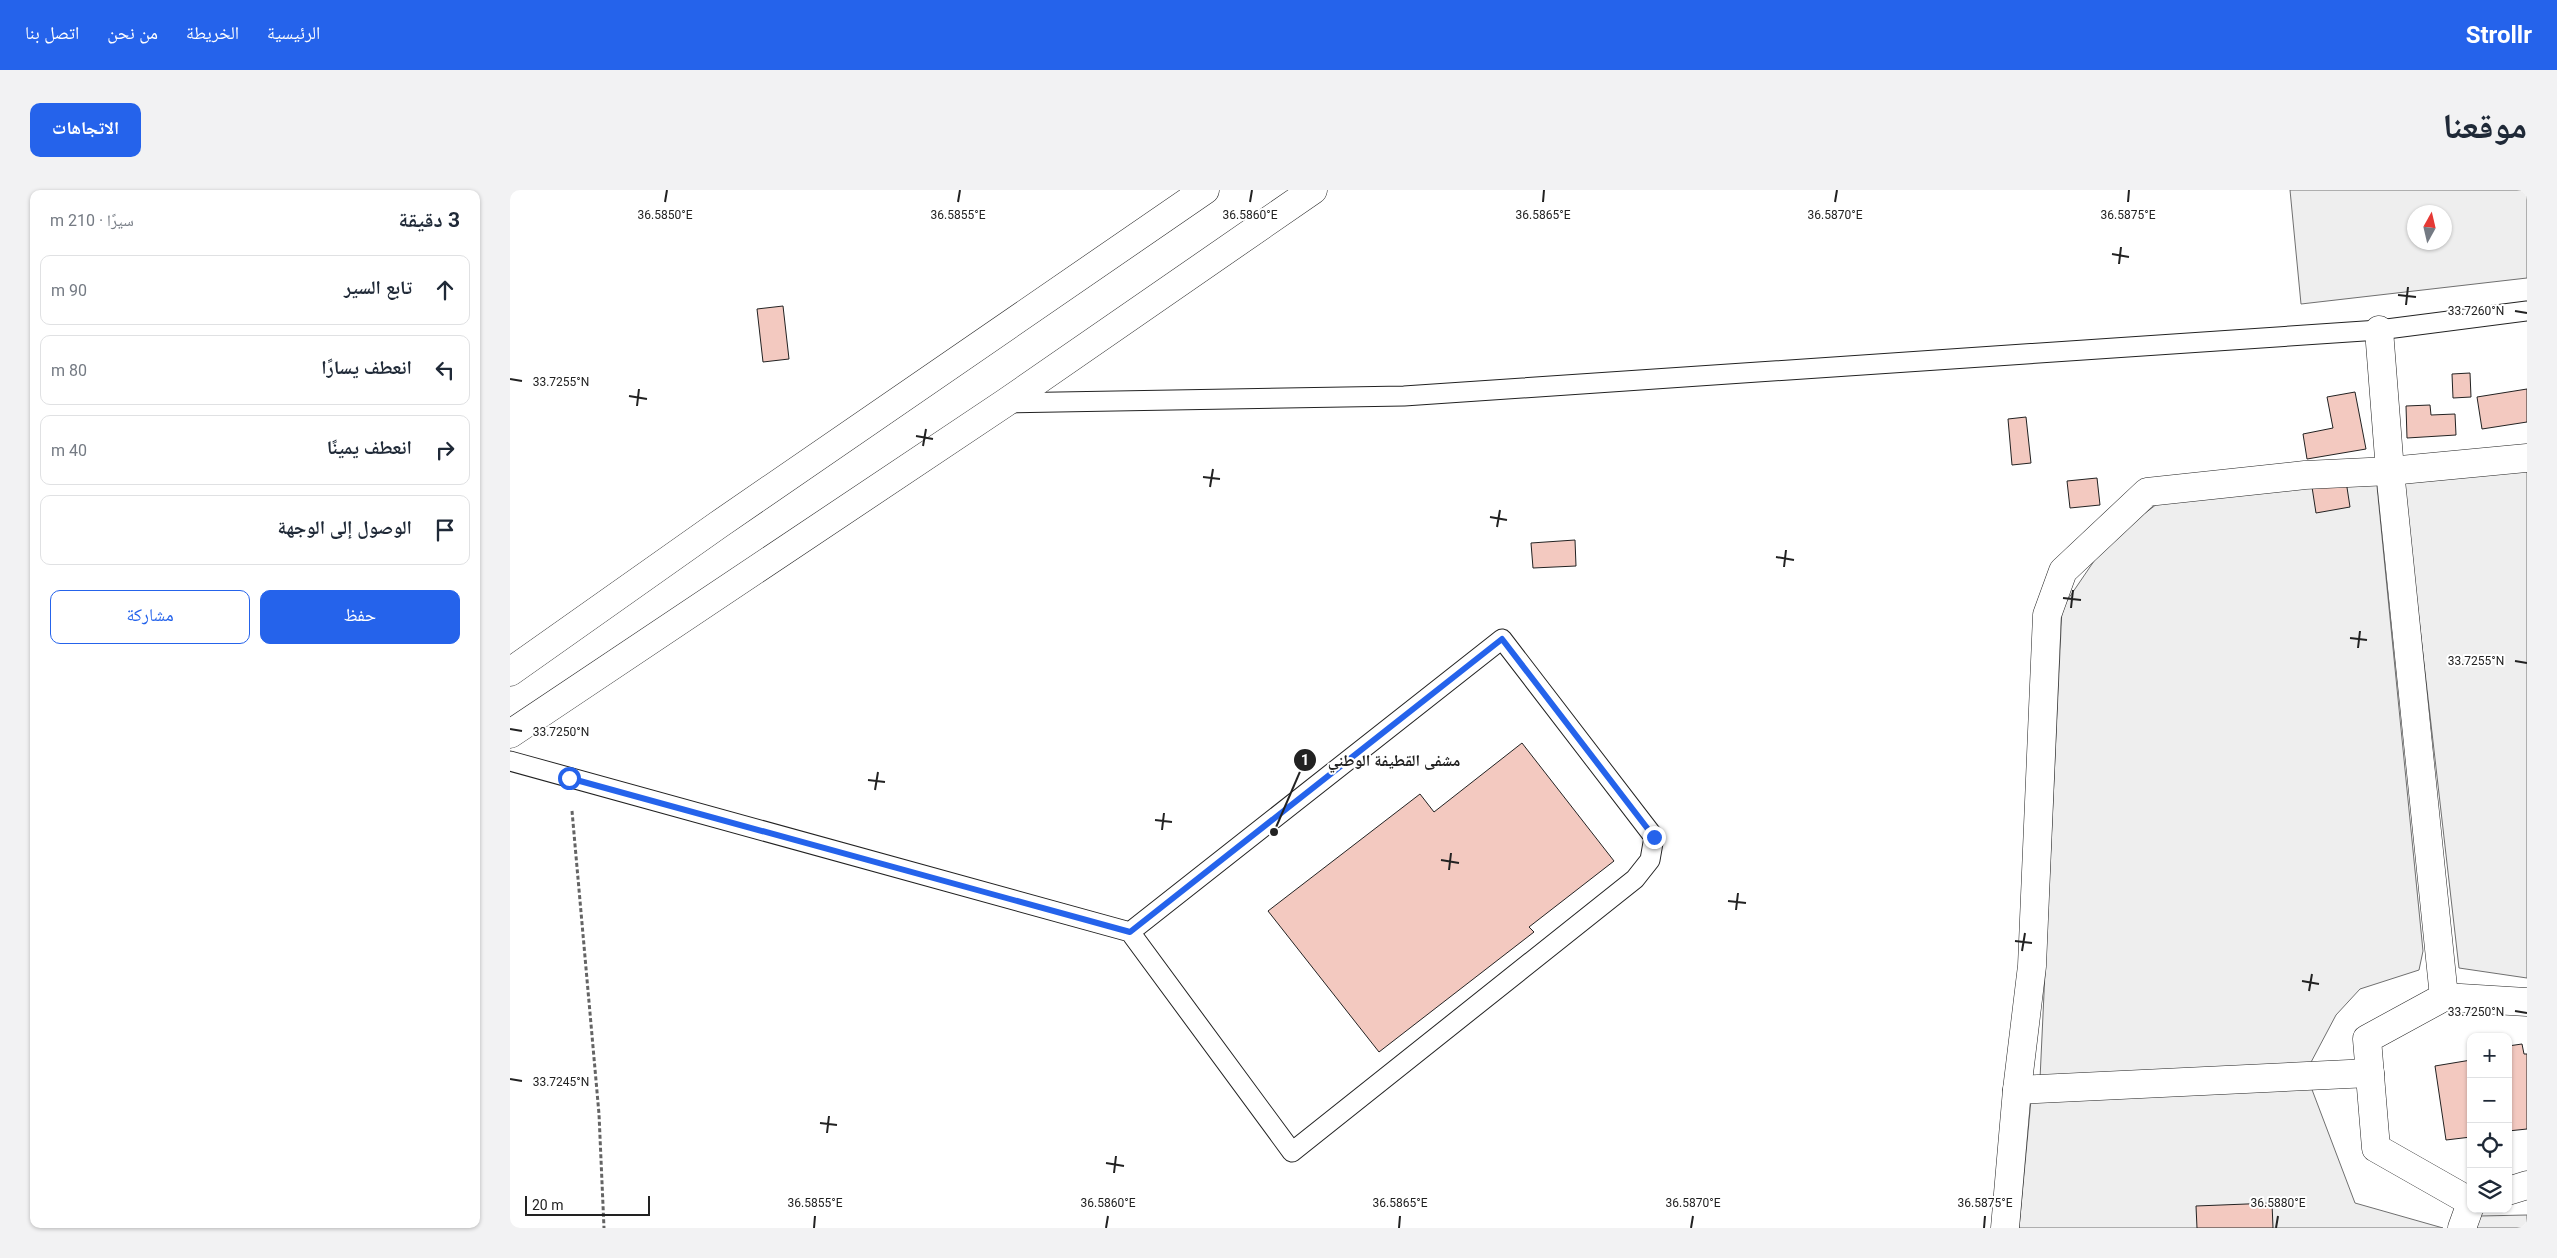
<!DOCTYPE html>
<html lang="ar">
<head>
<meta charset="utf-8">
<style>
	body { margin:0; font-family:Roboto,"Noto Naskh Arabic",sans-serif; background:#f2f2f3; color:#1f2937; direction:rtl }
	.controls { position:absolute; right:15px; bottom:15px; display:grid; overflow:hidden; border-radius:10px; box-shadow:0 1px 4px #0004 }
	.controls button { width:45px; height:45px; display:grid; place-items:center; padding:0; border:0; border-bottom:1px solid #e0e1e3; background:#fff; color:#1f2937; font:25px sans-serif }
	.compass { position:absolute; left:1897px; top:15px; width:45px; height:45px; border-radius:50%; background:#fff; box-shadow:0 1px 4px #0004; rotate:8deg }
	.scale { position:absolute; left:15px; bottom:12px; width:125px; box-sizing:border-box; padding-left:5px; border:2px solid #222; border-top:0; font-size:14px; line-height:18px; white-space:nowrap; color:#222; -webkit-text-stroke:4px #fff; paint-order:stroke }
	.stop { position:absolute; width:15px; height:15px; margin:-11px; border:4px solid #2563eb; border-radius:50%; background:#fff }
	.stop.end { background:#2563eb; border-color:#fff; box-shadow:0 1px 5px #0008 }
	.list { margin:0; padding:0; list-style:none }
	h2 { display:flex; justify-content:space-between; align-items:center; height:65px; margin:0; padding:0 20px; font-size:21px }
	h2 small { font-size:16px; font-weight:400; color:#747a83 }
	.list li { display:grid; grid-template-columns:32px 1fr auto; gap:15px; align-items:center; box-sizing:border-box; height:70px; margin:0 10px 10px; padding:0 10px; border:1px solid #e0e1e3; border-radius:10px }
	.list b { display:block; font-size:19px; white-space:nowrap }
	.list em { font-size:16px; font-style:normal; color:#747a83 }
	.actions { display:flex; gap:10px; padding:15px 20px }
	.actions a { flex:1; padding:11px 0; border:1px solid #2563eb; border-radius:10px; text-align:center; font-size:18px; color:#2563eb }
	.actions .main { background:#2563eb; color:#fff }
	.icon { flex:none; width:28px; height:28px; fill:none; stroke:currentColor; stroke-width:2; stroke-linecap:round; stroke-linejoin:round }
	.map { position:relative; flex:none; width:2017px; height:1038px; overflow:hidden; direction:ltr; border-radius:10px }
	header { display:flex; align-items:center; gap:30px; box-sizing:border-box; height:70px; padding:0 25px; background:#2563eb; color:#fff }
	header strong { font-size:24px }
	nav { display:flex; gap:28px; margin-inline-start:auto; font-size:18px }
	.intro { display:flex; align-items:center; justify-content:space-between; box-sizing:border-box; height:120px; padding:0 30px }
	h1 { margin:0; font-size:35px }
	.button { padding:12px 22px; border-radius:10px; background:#2563eb; color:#fff; font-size:18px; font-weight:700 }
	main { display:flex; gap:30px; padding:0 30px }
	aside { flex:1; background:#fff; border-radius:10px; box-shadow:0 1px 4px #0004 }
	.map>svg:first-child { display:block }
	.green { fill:#eee; stroke:#6f6f6f; fill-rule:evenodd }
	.building { fill:#f3c9c0; stroke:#222 }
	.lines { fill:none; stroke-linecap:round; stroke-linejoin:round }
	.service-casing { stroke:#222; stroke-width:21 }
	.minor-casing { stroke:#222; stroke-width:29 }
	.primary-casing { stroke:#222; stroke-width:29 }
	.path { stroke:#646464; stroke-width:3; stroke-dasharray:4 2.5; stroke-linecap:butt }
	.service { stroke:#fff; stroke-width:19 }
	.minor { stroke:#fff; stroke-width:28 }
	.primary { stroke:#fff; stroke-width:28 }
	.route { stroke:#2563eb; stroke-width:6 }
	.ticks { fill:none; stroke:#222; stroke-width:2 }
	.ticks-label { font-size:12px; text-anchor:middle; fill:#222; stroke:#fff; stroke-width:4; stroke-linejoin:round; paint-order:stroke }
	.leader { fill:none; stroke:#222; stroke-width:2 }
	.callout-dot { fill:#222; stroke:#fff; stroke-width:2 }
	.mark-label { font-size:15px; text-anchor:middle; font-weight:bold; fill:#fff }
	.callout-label { font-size:16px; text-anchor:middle; font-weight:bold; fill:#222; stroke:#fff; stroke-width:4; stroke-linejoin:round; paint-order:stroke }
</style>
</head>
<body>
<header>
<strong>Strollr</strong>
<nav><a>الرئيسية</a><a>الخريطة</a><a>من نحن</a><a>اتصل بنا</a></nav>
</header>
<div class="intro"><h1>موقعنا</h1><a class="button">الاتجاهات</a></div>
<main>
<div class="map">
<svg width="2017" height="1038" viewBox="0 0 2017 1038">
	<rect width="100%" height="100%" fill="#fff"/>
	<g class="green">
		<path d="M1780,0H2017V88L1791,114ZM1934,22V52H1904V22Z"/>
		<polygon points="2017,277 2017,788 1949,778 1893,290"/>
		<polygon points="1866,286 1913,761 1909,780 1850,799 1826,825 1799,876 1530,889 1552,418 1597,352 1647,314"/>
		<polygon points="1801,897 1845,1013 1933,1038 1509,1038 1521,910"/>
		<polygon points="2017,1025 2017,1038 1966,1038 1969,1026"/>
	</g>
	<g class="building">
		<polygon points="273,116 279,169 253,172 247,119"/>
		<polygon points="1960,183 1961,207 1943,208 1942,184"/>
		<polygon points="2017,199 2017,232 1972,239 1967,207"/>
		<polygon points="1845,202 1856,259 1797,269 1793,244 1823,238 1817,207"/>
		<polygon points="1920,215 1921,225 1945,224 1946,245 1897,248 1896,216"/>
		<polygon points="1516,227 1521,273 1502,275 1498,229"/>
		<polygon points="1587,288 1590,315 1560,318 1557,291"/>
		<polygon points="1836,291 1840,317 1806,323 1802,297"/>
		<polygon points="1065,350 1066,376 1023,378 1021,353"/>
		<polygon points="1012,553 1104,671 1019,737 1024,742 869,862 758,721 910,604 924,622"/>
		<polygon points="2012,854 2014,864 2017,864 2017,939 1998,941 1998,856"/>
		<polygon points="1961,870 1961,947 1936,950 1925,876"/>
		<polygon points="1762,1013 1763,1038 1687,1038 1686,1016"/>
	</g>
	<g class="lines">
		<defs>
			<g id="service">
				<polyline points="495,213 894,206 1869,140 2017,121"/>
				<polyline points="0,571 620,742 782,962 1125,689 1140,670 1144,647 992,449 620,742"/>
			</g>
			<g id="minor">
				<polyline points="1869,140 1880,281 1934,807"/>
				<polyline points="1507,900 1522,776 1537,425 1553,381 1637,302 1795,285 1880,281 2017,268"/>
				<polyline points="1998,1001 2017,995"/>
				<polyline points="1961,1012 1866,958 1857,849 1934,807 2017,812"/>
				<polyline points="1495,1038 1507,900 1860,883"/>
				<polyline points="1952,1038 1961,1013"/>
			</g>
			<g id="primary">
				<polyline points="0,482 208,335 695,0"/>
				<polyline points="0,544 495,213 803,0"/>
			</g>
		</defs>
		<use href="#service" class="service-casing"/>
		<use href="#minor" class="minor-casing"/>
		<use href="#primary" class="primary-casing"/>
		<polyline class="path" points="62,621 89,924 94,1038"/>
		<use href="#service" class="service"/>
		<use href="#minor" class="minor"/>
		<use href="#primary" class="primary"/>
	</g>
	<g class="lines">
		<polyline class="route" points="59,588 620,742 992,449 1144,647"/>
	</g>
	<path class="ticks" d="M155,12L157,0M448,12L450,0M740,12L742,0M1033,12L1034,0M1325,12L1327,0M1618,12L1619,0M1602,64L1619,67M1609,74L1611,57M1888,105L1906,107M1896,115L1898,97M2005,121L2017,123M0,189L12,191M119,206L137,209M127,216L129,199M406,246L423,249M413,256L416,239M693,287L710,289M700,297L703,279M980,327L997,330M987,337L990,320M1266,367L1284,370M1274,377L1276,360M1553,408L1571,410M1561,418L1563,400M1840,448L1857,450M1848,458L1850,441M2005,471L2017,473M0,539L12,541M358,590L375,592M365,600L368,582M645,630L662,632M652,640L654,623M931,670L949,673M939,680L941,663M1218,711L1236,713M1226,720L1228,703M1505,751L1522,753M1512,761L1515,743M1792,791L1809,794M1799,801L1802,784M2005,821L2017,823M0,889L12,891M310,933L327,935M317,943L319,926M596,973L614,976M604,983L606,966M304,1038L305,1026M596,1038L598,1026M889,1038L890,1026M1181,1038L1183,1026M1474,1038L1475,1026M1766,1038L1768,1026"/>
	<g class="ticks-label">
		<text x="155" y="29">36.5850°E</text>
		<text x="448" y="29">36.5855°E</text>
		<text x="740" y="29">36.5860°E</text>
		<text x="1033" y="29">36.5865°E</text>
		<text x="1325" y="29">36.5870°E</text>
		<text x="1618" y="29">36.5875°E</text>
		<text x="1966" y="125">33.7260°N</text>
		<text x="51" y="196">33.7255°N</text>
		<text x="1966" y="475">33.7255°N</text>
		<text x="51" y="546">33.7250°N</text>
		<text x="1966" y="826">33.7250°N</text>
		<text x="51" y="896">33.7245°N</text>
		<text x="305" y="1017">36.5855°E</text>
		<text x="598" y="1017">36.5860°E</text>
		<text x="890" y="1017">36.5865°E</text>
		<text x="1183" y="1017">36.5870°E</text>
		<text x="1475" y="1017">36.5875°E</text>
		<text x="1768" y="1017">36.5880°E</text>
	</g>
	<path class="leader" d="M764 642L795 570"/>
	<g class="callout-dot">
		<circle cx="764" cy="642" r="5"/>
		<circle cx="795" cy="570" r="12"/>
	</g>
	<g class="mark-label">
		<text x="795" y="575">1</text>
	</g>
	<g class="callout-label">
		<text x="884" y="576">مشفى القطيفة الوطني</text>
	</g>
</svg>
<div class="controls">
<button>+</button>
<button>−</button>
<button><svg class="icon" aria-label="locate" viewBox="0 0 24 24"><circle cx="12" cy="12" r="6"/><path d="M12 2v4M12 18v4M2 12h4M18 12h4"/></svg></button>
<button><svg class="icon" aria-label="layers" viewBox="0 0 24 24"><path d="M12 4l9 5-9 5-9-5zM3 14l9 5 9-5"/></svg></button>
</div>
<svg class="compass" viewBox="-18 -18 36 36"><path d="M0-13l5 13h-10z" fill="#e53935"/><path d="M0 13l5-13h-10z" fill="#747a83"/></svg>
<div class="scale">20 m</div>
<div class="stop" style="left:59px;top:588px"></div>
<div class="stop end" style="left:1144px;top:647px"></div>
</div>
<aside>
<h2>3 دقيقة<small>سيرًا · 210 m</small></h2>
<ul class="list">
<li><svg class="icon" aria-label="ahead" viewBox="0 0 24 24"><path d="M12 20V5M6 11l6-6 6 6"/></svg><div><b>تابع السير</b></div><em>90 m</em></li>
<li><svg class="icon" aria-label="left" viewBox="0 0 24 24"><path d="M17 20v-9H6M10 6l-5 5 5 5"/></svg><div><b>انعطف يسارًا</b></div><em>80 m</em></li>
<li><svg class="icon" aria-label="right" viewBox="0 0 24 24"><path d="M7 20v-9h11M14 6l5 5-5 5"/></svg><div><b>انعطف يمينًا</b></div><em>40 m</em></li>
<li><svg class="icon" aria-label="arrive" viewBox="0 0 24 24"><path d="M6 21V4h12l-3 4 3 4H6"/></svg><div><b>الوصول إلى الوجهة</b></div></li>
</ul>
<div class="actions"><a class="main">حفظ</a><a>مشاركة</a></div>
</aside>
</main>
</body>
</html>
